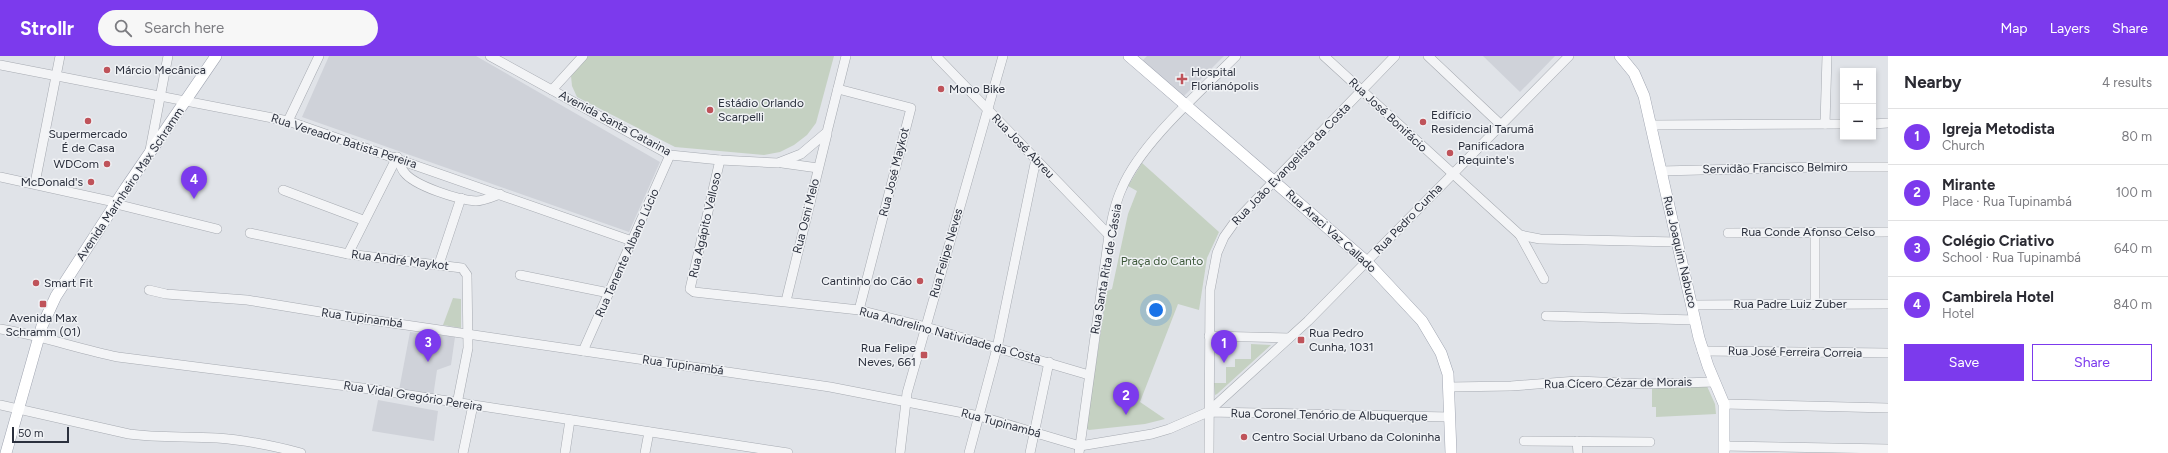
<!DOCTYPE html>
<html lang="en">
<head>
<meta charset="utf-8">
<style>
	body { margin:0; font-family:Figtree,sans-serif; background:#f7f7f7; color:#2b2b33 }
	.controls { position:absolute; right:12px; top:12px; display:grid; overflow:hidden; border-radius:0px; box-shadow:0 2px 6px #0003 }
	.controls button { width:36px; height:36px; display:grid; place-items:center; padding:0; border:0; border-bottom:1px solid #e1e1e2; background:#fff; color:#2b2b33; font:20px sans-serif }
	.scale { position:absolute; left:12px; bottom:10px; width:57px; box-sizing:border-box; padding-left:4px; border:2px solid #2b303d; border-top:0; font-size:11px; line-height:14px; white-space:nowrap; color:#2b303d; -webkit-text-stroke:3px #f0f2f5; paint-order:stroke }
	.you { position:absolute; left:1156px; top:254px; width:14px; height:14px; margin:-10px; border:3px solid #fff; border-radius:50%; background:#1a73e8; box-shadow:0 0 0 6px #1a73e833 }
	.badge { display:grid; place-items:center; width:26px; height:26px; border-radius:50%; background:#7c3aed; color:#fff; font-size:13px; font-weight:700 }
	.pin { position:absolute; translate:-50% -33px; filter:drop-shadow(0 1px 2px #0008) }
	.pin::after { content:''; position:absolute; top:21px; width:14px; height:12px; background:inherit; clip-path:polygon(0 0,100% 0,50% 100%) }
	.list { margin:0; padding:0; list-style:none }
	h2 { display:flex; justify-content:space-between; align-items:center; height:52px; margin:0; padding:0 16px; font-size:17px }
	h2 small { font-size:13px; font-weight:400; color:#7c7c81 }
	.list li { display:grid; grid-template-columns:26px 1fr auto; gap:12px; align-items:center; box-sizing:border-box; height:56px; padding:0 16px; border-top:1px solid #e1e1e2 }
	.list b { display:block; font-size:15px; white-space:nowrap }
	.list p { margin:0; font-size:13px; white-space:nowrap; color:#7c7c81 }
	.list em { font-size:13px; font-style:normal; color:#7c7c81 }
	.actions { display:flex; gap:8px; padding:12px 16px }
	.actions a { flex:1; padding:9px 0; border:1px solid #7c3aed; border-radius:0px; text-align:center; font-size:14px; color:#7c3aed }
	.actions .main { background:#7c3aed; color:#fff }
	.icon { flex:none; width:22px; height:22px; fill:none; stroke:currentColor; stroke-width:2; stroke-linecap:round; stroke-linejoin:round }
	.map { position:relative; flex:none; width:1888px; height:397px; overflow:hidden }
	header { display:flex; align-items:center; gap:24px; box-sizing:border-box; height:56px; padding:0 20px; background:#7c3aed; color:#fff }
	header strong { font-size:19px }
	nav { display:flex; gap:22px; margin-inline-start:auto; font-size:14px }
	.search { width:280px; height:36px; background:#f7f7f7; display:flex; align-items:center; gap:10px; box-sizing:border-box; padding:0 14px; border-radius:22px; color:#7c7c81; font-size:15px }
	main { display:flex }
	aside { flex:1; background:#fff }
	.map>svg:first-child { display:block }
	.built { fill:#cfd2d9 }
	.green { fill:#c5d1c2 }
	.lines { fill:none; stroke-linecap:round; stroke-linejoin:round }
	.minor-casing { stroke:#a6aab1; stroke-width:10 }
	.major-casing { stroke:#a1a6b2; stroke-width:12 }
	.minor { stroke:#f3f4f6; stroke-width:9 }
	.major { stroke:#fff; stroke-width:11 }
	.poi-dot { fill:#bf535a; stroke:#f0f2f5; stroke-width:1.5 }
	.labels { text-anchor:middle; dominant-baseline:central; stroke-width:3; stroke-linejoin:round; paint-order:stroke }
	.poi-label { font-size:12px; fill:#2b303d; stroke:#f0f2f5; text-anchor:start }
	.street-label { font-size:12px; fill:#2b303d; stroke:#f0f2f5 }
	.park-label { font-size:12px; fill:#3d583a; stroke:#f0f2f5 }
</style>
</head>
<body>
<header>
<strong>Strollr</strong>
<div class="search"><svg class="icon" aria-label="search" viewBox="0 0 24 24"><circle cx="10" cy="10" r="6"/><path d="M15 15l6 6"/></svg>Search here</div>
<nav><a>Map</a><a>Layers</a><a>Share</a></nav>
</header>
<main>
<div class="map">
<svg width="1888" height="397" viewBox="0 0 1888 397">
	<rect width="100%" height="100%" fill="#e0e3e8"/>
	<g class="built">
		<polygon points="329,0 476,0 660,106 629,176 302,61"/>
		<polygon points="1147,0 1224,0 1183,41 1142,5"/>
		<polygon points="1483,0 1555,0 1520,36"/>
		<polygon points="410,276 455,281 451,309 437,314 433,341 399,334"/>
		<polygon points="378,344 438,355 434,385 372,375"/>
	</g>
	<g class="green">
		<polygon points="588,0 834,0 816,67 807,79 794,89 780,96 764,99 675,91 577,41 572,30 571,20"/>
		<polygon points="1142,107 1219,176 1207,202 1199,254 1178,248 1140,346 1165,363 1145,368 1089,374 1086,372 1107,235 1112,233 1128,158 1137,135 1128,130"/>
		<polygon points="453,242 461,243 461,272 443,269"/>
		<polygon points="1251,288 1271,289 1217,338 1215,339 1214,327 1226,327 1226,311 1235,311 1235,303 1251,303"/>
		<polygon points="1706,328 1715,348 1716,358 1656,361 1656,351 1652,351 1652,330"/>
	</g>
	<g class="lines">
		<defs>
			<g id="minor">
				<polyline points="490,0 670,99 720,104 778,107 801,98 827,76 846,0"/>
				<polyline points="936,0 1109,179"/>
				<polyline points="1324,0 1520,179 1540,183 1677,186"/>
				<polyline points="1428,0 1500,68"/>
				<polyline points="0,9 288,65 632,185"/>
				<polyline points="838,33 911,52 859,254"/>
				<polyline points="552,34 583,0"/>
				<polyline points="288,65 319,0"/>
				<polyline points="1825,68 1827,0"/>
				<polyline points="1873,68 1888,67"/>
				<polyline points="1651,69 1843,68"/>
				<polyline points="150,94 168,0"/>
				<path d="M397,101C399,106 401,112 404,116C414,130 459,144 476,145C484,145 492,141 500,138"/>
				<polyline points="720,104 690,233 694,236 859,254 926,271 1089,319"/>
				<polyline points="782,107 818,112"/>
				<polyline points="1661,115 1822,111 1888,111"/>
				<polyline points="0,121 110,145 116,148 217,173"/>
				<polyline points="35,127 60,0"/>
				<polyline points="283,134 363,164"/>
				<polyline points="250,177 348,198 462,212 467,219 468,292 457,348"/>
				<polyline points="1728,177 1888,176"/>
				<polyline points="1520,179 1544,223"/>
				<polyline points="348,198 397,101"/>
				<polyline points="439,208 461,142"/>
				<polyline points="520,219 609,237"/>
				<polyline points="149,234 166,238 247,244 351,261 830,331 979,360 1080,390 1152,378 1169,373 1208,356 1450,361"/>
				<polyline points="786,245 827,78"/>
				<polyline points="1815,248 1815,176"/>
				<polyline points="1692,249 1888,248"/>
				<polyline points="1546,260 1695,264"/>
				<path d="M0,273C40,279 78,293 118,301L370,333L788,397"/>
				<polyline points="1209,280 1289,282"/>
				<polyline points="583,295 670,99"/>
				<polyline points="1702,295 1888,297"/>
				<polyline points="1449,331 1511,330 1577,325 1647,328 1714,326"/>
				<polyline points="1724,348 1888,352"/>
				<path d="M0,349L129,378C158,382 188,380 217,382C246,384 274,390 301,397"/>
				<polyline points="1208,356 1308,265 1569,0"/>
				<polyline points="1524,385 1650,386"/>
				<polyline points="1577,385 1578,397"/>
				<polyline points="1724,390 1888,393"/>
				<polyline points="463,397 473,349"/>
				<polyline points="565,397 570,364"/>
				<polyline points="645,397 649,376"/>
				<polyline points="900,397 907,337 1003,0"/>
				<polyline points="969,397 997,292 1036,103"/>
				<polyline points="1030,397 1049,306"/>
				<path d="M1079,397L1109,179C1112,163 1115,147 1122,132C1141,87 1200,36 1236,0"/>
				<polyline points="1209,397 1210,234 1217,197 1224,181 1234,167 1274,125 1395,0"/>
			</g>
			<g id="major">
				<polyline points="1129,0 1367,206 1422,265 1441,297 1448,318 1451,397"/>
				<polyline points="1620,0 1634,17 1644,40 1699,282 1708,310 1724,348 1724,397"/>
				<polyline points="6,397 42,270 56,240 125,133 216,0"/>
			</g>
		</defs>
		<use href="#minor" class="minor-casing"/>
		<use href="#major" class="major-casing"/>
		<use href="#minor" class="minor"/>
		<use href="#major" class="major"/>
	</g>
	<g class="poi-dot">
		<circle cx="107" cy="14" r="4"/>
		<path d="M1180 17h4v4h4v4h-4v4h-4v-4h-4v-4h4z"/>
		<circle cx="941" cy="33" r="4"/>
		<circle cx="710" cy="54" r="4"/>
		<circle cx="88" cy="65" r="4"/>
		<circle cx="1423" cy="66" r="4"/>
		<circle cx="1450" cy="97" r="4"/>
		<circle cx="107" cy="108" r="4"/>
		<circle cx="91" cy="126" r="4"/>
		<circle cx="920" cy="225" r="4"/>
		<circle cx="36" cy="227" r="4"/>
		<rect x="39" y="244" width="8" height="8" rx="2"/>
		<rect x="1297" y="280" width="8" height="8" rx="2"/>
		<rect x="920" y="295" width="8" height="8" rx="2"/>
		<circle cx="1244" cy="381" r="4"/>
	</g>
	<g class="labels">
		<g class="poi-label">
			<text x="115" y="14">Márcio Mecânica</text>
			<text x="1191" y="16">Hospital<tspan x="1191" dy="14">Florianópolis</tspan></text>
			<text x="949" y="33">Mono Bike</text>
			<text x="718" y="47">Estádio Orlando<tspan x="718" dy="14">Scarpelli</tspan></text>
			<text x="1431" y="59">Edifício<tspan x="1431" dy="14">Residencial Tarumã</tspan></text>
			<text x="88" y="78" text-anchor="middle">Supermercado<tspan x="88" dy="14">É de Casa</tspan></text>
			<text x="1458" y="90">Panificadora<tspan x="1458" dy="14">Requinte's</tspan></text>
			<text x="99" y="108" text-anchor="end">WDCom</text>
			<text x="83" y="126" text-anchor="end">McDonald's</text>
			<text x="912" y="225" text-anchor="end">Cantinho do Cão</text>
			<text x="44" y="227">Smart Fit</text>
			<text x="43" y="262" text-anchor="middle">Avenida Max<tspan x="43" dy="14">Schramm (01)</tspan></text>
			<text x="1309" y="277">Rua Pedro<tspan x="1309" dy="14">Cunha, 1031</tspan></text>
			<text x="916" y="292" text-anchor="end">Rua Felipe<tspan x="916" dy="14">Neves, 661</tspan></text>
			<text x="1252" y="381">Centro Social Urbano da Coloninha</text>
		</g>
		<g class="street-label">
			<text transform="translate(1388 59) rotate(43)">Rua José Bonifácio</text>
			<text transform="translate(615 67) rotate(28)">Avenida Santa Catarina</text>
			<text transform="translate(344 85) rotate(18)">Rua Vereador Batista Pereira</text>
			<text transform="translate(1023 90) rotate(46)">Rua José Abreu</text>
			<text transform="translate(1291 108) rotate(-46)">Rua João Evangelista da Costa</text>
			<text transform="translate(1775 112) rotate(-1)">Servidão Francisco Belmiro</text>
			<text transform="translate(894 116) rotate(-76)">Rua José Maykot</text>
			<text transform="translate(130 128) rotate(-56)">Avenida Marinheiro Max Schramm</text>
			<text transform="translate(806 160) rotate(-76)">Rua Osni Melo</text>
			<text transform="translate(1408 163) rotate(-46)">Rua Pedro Cunha</text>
			<text transform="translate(705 169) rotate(-77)">Rua Agápito Velloso</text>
			<text transform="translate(1331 175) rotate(42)">Rua Araci Vaz Callado</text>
			<text x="1808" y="176">Rua Conde Afonso Celso</text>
			<text transform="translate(1680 196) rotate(77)">Rua Joaquim Nabuco</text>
			<text transform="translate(627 197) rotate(-66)">Rua Tenente Albano Lúcio</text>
			<text transform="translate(946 197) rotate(-74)">Rua Felipe Neves</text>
			<text transform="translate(400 204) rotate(7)">Rua André Maykot</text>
			<text transform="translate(1106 213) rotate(-80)">Rua Santa Rita de Cássia</text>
			<text x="1790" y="248">Rua Padre Luiz Zuber</text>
			<text transform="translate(362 262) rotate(8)">Rua Tupinambá</text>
			<text transform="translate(950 279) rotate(15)">Rua Andrelino Natividade da Costa</text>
			<text transform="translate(1795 296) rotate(1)">Rua José Ferreira Correia</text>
			<text transform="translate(683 309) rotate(8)">Rua Tupinambá</text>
			<text transform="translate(1618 327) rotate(-1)">Rua Cícero Cézar de Morais</text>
			<text transform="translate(413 340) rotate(9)">Rua Vidal Gregório Pereira</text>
			<text transform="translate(1329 359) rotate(1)">Rua Coronel Tenório de Albuquerque</text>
			<text transform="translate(1001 367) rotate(15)">Rua Tupinambá</text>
		</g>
		<g class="park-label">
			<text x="1162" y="205">Praça do Canto</text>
		</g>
	</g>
</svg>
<div class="controls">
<button>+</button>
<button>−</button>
</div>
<div class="scale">50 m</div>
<div class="you"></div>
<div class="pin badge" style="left:1224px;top:307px">1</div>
<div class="pin badge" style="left:1126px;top:359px">2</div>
<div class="pin badge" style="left:428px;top:306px">3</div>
<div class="pin badge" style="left:194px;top:143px">4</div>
</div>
<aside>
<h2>Nearby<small>4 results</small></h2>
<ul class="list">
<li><span class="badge">1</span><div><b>Igreja Metodista</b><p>Church</p></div><em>80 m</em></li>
<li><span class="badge">2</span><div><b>Mirante</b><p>Place · Rua Tupinambá</p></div><em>100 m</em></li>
<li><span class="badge">3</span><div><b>Colégio Criativo</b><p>School · Rua Tupinambá</p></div><em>640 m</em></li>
<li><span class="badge">4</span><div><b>Cambirela Hotel</b><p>Hotel</p></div><em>840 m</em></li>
</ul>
<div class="actions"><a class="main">Save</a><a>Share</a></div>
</aside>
</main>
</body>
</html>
